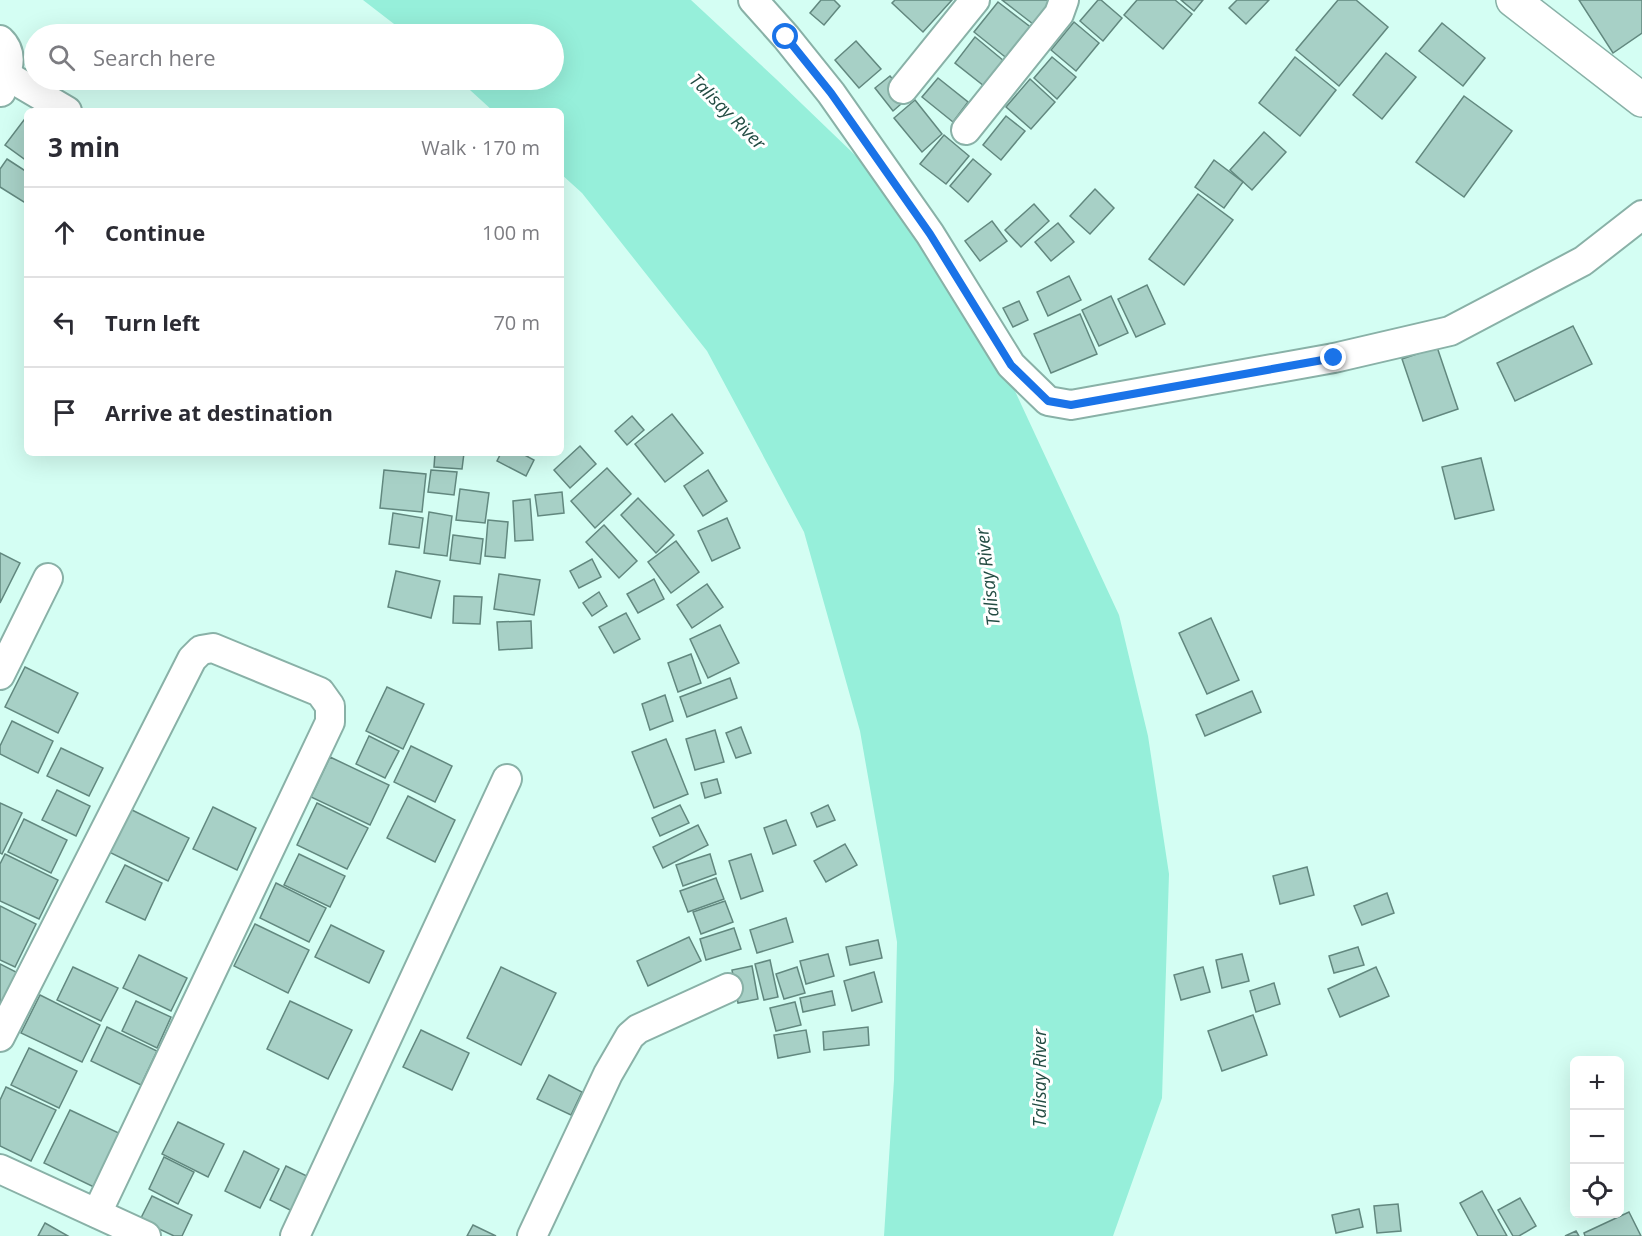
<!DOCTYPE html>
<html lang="en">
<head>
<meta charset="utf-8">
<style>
	body { margin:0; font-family:"Open Sans",sans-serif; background:#f2f2f3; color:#2b2b33 }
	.controls { position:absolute; right:18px; bottom:18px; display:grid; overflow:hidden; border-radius:9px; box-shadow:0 6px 24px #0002 }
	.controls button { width:54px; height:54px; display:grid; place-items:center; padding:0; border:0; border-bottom:2px solid #e1e1e2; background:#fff; color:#2b2b33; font:30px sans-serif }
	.stop { position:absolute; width:18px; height:18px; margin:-14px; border:4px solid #1a73e8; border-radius:50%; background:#fff }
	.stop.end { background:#1a73e8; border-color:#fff; box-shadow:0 2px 6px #0008 }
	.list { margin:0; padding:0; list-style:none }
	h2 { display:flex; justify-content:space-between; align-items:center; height:78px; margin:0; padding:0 24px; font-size:26px }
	h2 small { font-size:20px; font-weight:400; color:#7c7c81 }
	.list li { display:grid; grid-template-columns:39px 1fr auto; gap:18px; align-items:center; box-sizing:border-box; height:90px; padding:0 24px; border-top:2px solid #e1e1e2 }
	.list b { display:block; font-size:22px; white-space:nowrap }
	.list em { font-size:20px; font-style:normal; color:#7c7c81 }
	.icon { flex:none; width:33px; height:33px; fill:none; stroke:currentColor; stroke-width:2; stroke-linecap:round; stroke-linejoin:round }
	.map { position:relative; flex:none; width:1642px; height:1236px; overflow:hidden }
	.search { position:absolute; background:#fff; box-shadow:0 6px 24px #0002; left:24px; top:24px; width:540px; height:66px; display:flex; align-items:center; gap:15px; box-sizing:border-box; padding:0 21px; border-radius:33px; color:#7c7c81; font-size:22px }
	.panel { position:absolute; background:#fff; box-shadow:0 6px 24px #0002; left:24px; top:108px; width:540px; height:348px; border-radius:9px }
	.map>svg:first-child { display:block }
	.water { fill:#96efda }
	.building { fill:#a7d0c6; stroke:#62887f; stroke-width:1.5 }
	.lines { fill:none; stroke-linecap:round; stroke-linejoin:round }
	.street-casing { stroke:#89b1a7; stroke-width:32 }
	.secondary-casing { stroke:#89b1a7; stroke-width:36 }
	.street { stroke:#fff; stroke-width:28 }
	.secondary { stroke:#fff; stroke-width:33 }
	.route { stroke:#1a73e8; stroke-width:8 }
	.labels { text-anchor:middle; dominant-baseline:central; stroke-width:6; stroke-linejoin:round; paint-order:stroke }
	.water-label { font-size:18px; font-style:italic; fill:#234c43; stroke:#fff }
</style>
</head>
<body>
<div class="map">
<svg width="1642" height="1236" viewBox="0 0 1642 1236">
	<rect width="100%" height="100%" fill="#d4fef3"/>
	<polygon class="water" points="363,0 691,0 776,79 882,181 1002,363 1119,615 1148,736 1169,874 1162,1098 1113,1236 884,1236 894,1080 897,942 860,731 804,532 707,351 582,193 561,174 561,111 493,111 459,80 554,80 554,34 407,34"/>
	<g class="building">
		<polygon points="821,0 834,0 840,6 824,25 810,13"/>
		<polygon points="895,0 952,0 923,32 892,3"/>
		<polygon points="1002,0 1052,0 1033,24"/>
		<polygon points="1098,0 1101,0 1122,18 1103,41 1080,21"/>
		<polygon points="1137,0 1175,0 1192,14 1163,49 1124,15"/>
		<polygon points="1181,0 1203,0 1194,11"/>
		<polygon points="1237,0 1269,0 1246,24 1229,8"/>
		<polygon points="1338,0 1356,0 1388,27 1339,86 1296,50"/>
		<polygon points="1579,0 1642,0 1642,33 1613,53"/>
		<polygon points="998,2 1033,29 1009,60 974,32"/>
		<polygon points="1074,22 1099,43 1076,71 1051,50"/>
		<polygon points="1442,23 1485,58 1463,86 1419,51"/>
		<polygon points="975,37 1004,61 984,86 955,63"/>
		<polygon points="856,41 881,69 859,88 835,60"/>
		<polygon points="1386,53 1416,77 1382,119 1353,95"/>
		<polygon points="1052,57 1076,77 1057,99 1034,78"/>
		<polygon points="1295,57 1336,90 1300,136 1259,103"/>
		<polygon points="890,76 908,98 893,111 875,88"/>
		<polygon points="938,78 968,102 953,122 922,97"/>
		<polygon points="1030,79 1055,102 1031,129 1006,107"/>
		<polygon points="1464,96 1512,131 1464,197 1416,162"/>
		<polygon points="915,100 942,134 922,152 894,118"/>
		<polygon points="27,116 27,161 5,145"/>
		<polygon points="1006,116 1025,131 1001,160 983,145"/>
		<polygon points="1264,132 1286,152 1252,190 1230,170"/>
		<polygon points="944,135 969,156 946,184 920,164"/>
		<polygon points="7,159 27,172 27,204 0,187 0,169"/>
		<polygon points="973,159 991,174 968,202 950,186"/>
		<polygon points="1214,160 1243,182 1224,208 1195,187"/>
		<polygon points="1095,189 1114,208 1090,234 1070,216"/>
		<polygon points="1198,194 1233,220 1184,285 1149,259"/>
		<polygon points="1034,204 1049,221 1021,247 1005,230"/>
		<polygon points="992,221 1007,241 980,261 965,241"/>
		<polygon points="1058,223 1074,242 1051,261 1035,242"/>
		<polygon points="1069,276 1081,300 1048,316 1037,292"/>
		<polygon points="1147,285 1165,324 1136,337 1118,299"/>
		<polygon points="1111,296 1128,333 1099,346 1082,310"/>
		<polygon points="1019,301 1028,320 1013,327 1003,308"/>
		<polygon points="1080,314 1097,354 1051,373 1034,334"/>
		<polygon points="1573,326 1592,364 1515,401 1497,363"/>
		<polygon points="1437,347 1458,409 1423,421 1402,359"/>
		<polygon points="672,414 703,453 665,482 635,444"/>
		<polygon points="632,416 644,430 627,445 615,431"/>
		<polygon points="580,446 596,464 570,488 554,470"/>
		<polygon points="435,453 464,453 462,469 434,467"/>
		<polygon points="501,453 521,453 534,460 526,476 497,461"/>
		<polygon points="1481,458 1494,510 1455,519 1442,467"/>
		<polygon points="607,468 631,494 595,528 571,501"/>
		<polygon points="384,470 426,474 422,512 380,508"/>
		<polygon points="431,470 457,472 454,495 428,492"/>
		<polygon points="708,470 727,501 703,516 684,486"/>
		<polygon points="460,489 489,493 485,523 456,520"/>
		<polygon points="562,492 564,513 538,516 535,495"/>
		<polygon points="638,498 674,535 656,553 621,515"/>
		<polygon points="530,499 533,540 515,541 513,501"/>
		<polygon points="429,512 452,516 447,556 424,553"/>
		<polygon points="393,513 423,518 419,548 389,544"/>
		<polygon points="727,518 740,548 712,561 698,531"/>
		<polygon points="488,520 508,522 505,558 485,556"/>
		<polygon points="604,525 637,561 619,578 586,542"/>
		<polygon points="453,535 483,539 480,564 450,560"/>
		<polygon points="676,541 699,572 671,593 648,562"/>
		<polygon points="0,553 20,563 0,603"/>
		<polygon points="592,559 601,577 579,588 570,571"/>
		<polygon points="396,571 440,581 431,618 388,607"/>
		<polygon points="499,574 540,580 534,615 494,609"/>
		<polygon points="654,579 664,599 638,613 627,594"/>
		<polygon points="707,584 723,607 692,628 677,605"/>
		<polygon points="599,592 607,606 592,616 583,603"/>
		<polygon points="454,596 482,597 480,624 453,623"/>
		<polygon points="626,613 640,639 614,653 599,627"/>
		<polygon points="1211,618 1239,680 1207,694 1179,633"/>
		<polygon points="531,621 532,648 499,650 497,622"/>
		<polygon points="720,625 739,663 708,678 690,639"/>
		<polygon points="691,654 701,683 678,692 668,663"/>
		<polygon points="25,667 78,693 58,733 5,707"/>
		<polygon points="730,678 737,698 687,717 680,697"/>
		<polygon points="387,687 424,704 403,749 366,731"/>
		<polygon points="1252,691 1261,712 1205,736 1196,715"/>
		<polygon points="665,695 673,721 650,730 642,704"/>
		<polygon points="12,721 53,741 38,773 0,754 0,746"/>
		<polygon points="741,727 751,753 736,758 726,733"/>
		<polygon points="715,730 724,762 695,770 686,739"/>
		<polygon points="369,736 399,751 385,778 356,764"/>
		<polygon points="666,739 688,794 654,808 632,752"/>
		<polygon points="411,746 452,766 435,802 394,782"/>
		<polygon points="61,748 103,768 89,796 47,776"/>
		<polygon points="330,757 389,785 370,825 311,797"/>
		<polygon points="717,779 721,793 705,798 701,783"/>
		<polygon points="57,790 90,806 76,836 42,820"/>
		<polygon points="408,796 455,820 435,862 387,838"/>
		<polygon points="0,803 22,813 2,854 0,853"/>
		<polygon points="317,803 368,828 347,869 297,845"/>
		<polygon points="680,805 689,823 660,836 652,818"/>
		<polygon points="828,805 835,820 817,827 811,813"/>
		<polygon points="213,807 256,828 237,870 193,849"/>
		<polygon points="130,809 189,838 168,881 109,852"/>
		<polygon points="24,819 67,840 51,873 8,852"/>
		<polygon points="786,820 796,845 773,854 764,828"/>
		<polygon points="698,825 708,845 663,868 653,847"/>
		<polygon points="845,844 857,865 826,882 814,861"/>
		<polygon points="5,854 58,880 39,919 0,901 0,864"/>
		<polygon points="299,854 345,876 330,907 284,885"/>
		<polygon points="710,854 716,874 683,886 676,865"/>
		<polygon points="751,854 763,891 741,899 729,861"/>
		<polygon points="125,865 162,883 145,920 106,902"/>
		<polygon points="1307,867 1314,895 1280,904 1273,876"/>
		<polygon points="716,878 724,899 688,912 680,891"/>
		<polygon points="276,883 326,908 309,942 260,918"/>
		<polygon points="1387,893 1394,913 1362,925 1354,906"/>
		<polygon points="725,901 733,922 701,934 693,912"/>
		<polygon points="0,906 36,924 15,967 0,960"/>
		<polygon points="786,918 793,942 757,953 750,930"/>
		<polygon points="255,924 309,950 288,993 234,966"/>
		<polygon points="331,925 384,951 369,983 315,957"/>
		<polygon points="734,928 741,949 706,960 700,939"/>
		<polygon points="689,937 701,961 648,986 637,961"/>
		<polygon points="878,940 882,958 850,965 846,947"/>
		<polygon points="1358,947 1364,965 1334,973 1329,956"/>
		<polygon points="828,954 834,976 806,984 800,961"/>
		<polygon points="1242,954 1249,981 1222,988 1216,960"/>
		<polygon points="139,955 187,978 171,1011 123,988"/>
		<polygon points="770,960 778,997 764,1000 755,964"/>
		<polygon points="0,964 18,973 0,1011"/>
		<polygon points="752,966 758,999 738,1003 732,970"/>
		<polygon points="73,967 118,988 101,1021 57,1000"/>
		<polygon points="501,967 556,993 521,1065 467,1038"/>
		<polygon points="797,967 805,993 784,999 776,974"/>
		<polygon points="1203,967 1210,992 1181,1000 1174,975"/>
		<polygon points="1376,967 1389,996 1340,1017 1328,989"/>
		<polygon points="874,972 882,1002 852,1011 844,981"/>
		<polygon points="1274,983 1280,1004 1256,1012 1250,991"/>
		<polygon points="832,991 835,1005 803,1012 800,998"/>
		<polygon points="40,995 100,1025 82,1062 21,1033"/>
		<polygon points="136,1001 171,1017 157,1048 122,1031"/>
		<polygon points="290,1001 352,1030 328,1079 267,1049"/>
		<polygon points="795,1002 801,1025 776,1031 770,1008"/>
		<polygon points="1253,1015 1267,1055 1222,1071 1208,1031"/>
		<polygon points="107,1027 157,1051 141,1085 91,1061"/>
		<polygon points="868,1027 869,1045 824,1050 823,1032"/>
		<polygon points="421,1030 469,1053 452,1090 403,1067"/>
		<polygon points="806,1030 810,1052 778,1058 774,1035"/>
		<polygon points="29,1048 77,1071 59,1108 11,1085"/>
		<polygon points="549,1075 582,1092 571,1115 537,1099"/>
		<polygon points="6,1087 56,1110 31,1161 0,1146 0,1100"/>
		<polygon points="70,1110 123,1135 98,1189 44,1163"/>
		<polygon points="178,1122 224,1144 208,1177 162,1154"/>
		<polygon points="244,1151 279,1169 260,1208 225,1191"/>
		<polygon points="164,1157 194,1172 178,1204 149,1189"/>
		<polygon points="286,1166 311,1178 294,1212 270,1200"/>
		<polygon points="1482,1191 1507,1236 1478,1236 1460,1203"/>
		<polygon points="152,1196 192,1215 182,1236 174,1236 140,1220"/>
		<polygon points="1520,1198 1536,1226 1519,1236 1513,1236 1498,1210"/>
		<polygon points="1398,1204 1401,1231 1377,1233 1374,1206"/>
		<polygon points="1359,1209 1363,1227 1336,1233 1332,1215"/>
		<polygon points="1629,1212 1641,1236 1585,1236 1584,1233"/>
		<polygon points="45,1223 68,1236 38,1236"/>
		<polygon points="473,1225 496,1236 467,1236"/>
		<polygon points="1576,1231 1579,1236 1565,1236"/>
	</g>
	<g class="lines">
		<defs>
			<g id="street">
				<polyline points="753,0 786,37 831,93 930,234 1011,365 1048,401 1071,405 1334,358 1450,331 1583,261 1642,215"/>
				<path d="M0,40C16,55 6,73 1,92"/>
				<polyline points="6,75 67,111"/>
				<polyline points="903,89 975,0"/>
				<polyline points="966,130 1059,14 1064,0"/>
				<polyline points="0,675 48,578"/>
				<polyline points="0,1037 192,659 201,650 213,648 320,692 330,706 330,722 97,1213"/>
				<polyline points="0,1169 146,1236"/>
				<polyline points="295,1236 507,779"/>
				<polyline points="532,1236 608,1074 630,1036 638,1029 728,988"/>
			</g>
			<polyline id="secondary" points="1513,0 1642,100"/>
		</defs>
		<use href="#street" class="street-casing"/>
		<use href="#secondary" class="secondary-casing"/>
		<use href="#street" class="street"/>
		<use href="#secondary" class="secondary"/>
	</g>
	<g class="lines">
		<polyline class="route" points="786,37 831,93 930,234 1011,365 1048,401 1071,405 1334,358"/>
	</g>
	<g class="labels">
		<g class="water-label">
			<text transform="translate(728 111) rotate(45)">Talisay River</text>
			<text transform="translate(987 577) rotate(-97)">Talisay River</text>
			<text transform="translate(1039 1078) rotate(-90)">Talisay River</text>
		</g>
	</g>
</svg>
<div class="controls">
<button>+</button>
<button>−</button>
<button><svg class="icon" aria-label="locate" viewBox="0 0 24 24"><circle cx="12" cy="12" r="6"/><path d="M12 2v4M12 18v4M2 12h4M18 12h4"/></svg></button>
</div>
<div class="stop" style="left:786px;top:37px"></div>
<div class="stop end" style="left:1334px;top:358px"></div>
<div class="search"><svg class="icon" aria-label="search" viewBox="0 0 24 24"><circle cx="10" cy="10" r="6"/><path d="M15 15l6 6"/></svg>Search here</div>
<section class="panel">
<h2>3 min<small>Walk · 170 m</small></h2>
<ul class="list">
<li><svg class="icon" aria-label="ahead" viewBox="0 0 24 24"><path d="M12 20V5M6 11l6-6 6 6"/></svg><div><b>Continue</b></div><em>100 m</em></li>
<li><svg class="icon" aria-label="left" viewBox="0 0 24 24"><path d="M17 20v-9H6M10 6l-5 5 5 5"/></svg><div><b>Turn left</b></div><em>70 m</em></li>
<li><svg class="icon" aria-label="arrive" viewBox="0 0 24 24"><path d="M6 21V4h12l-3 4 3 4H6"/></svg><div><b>Arrive at destination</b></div></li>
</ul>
</section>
</div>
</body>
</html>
